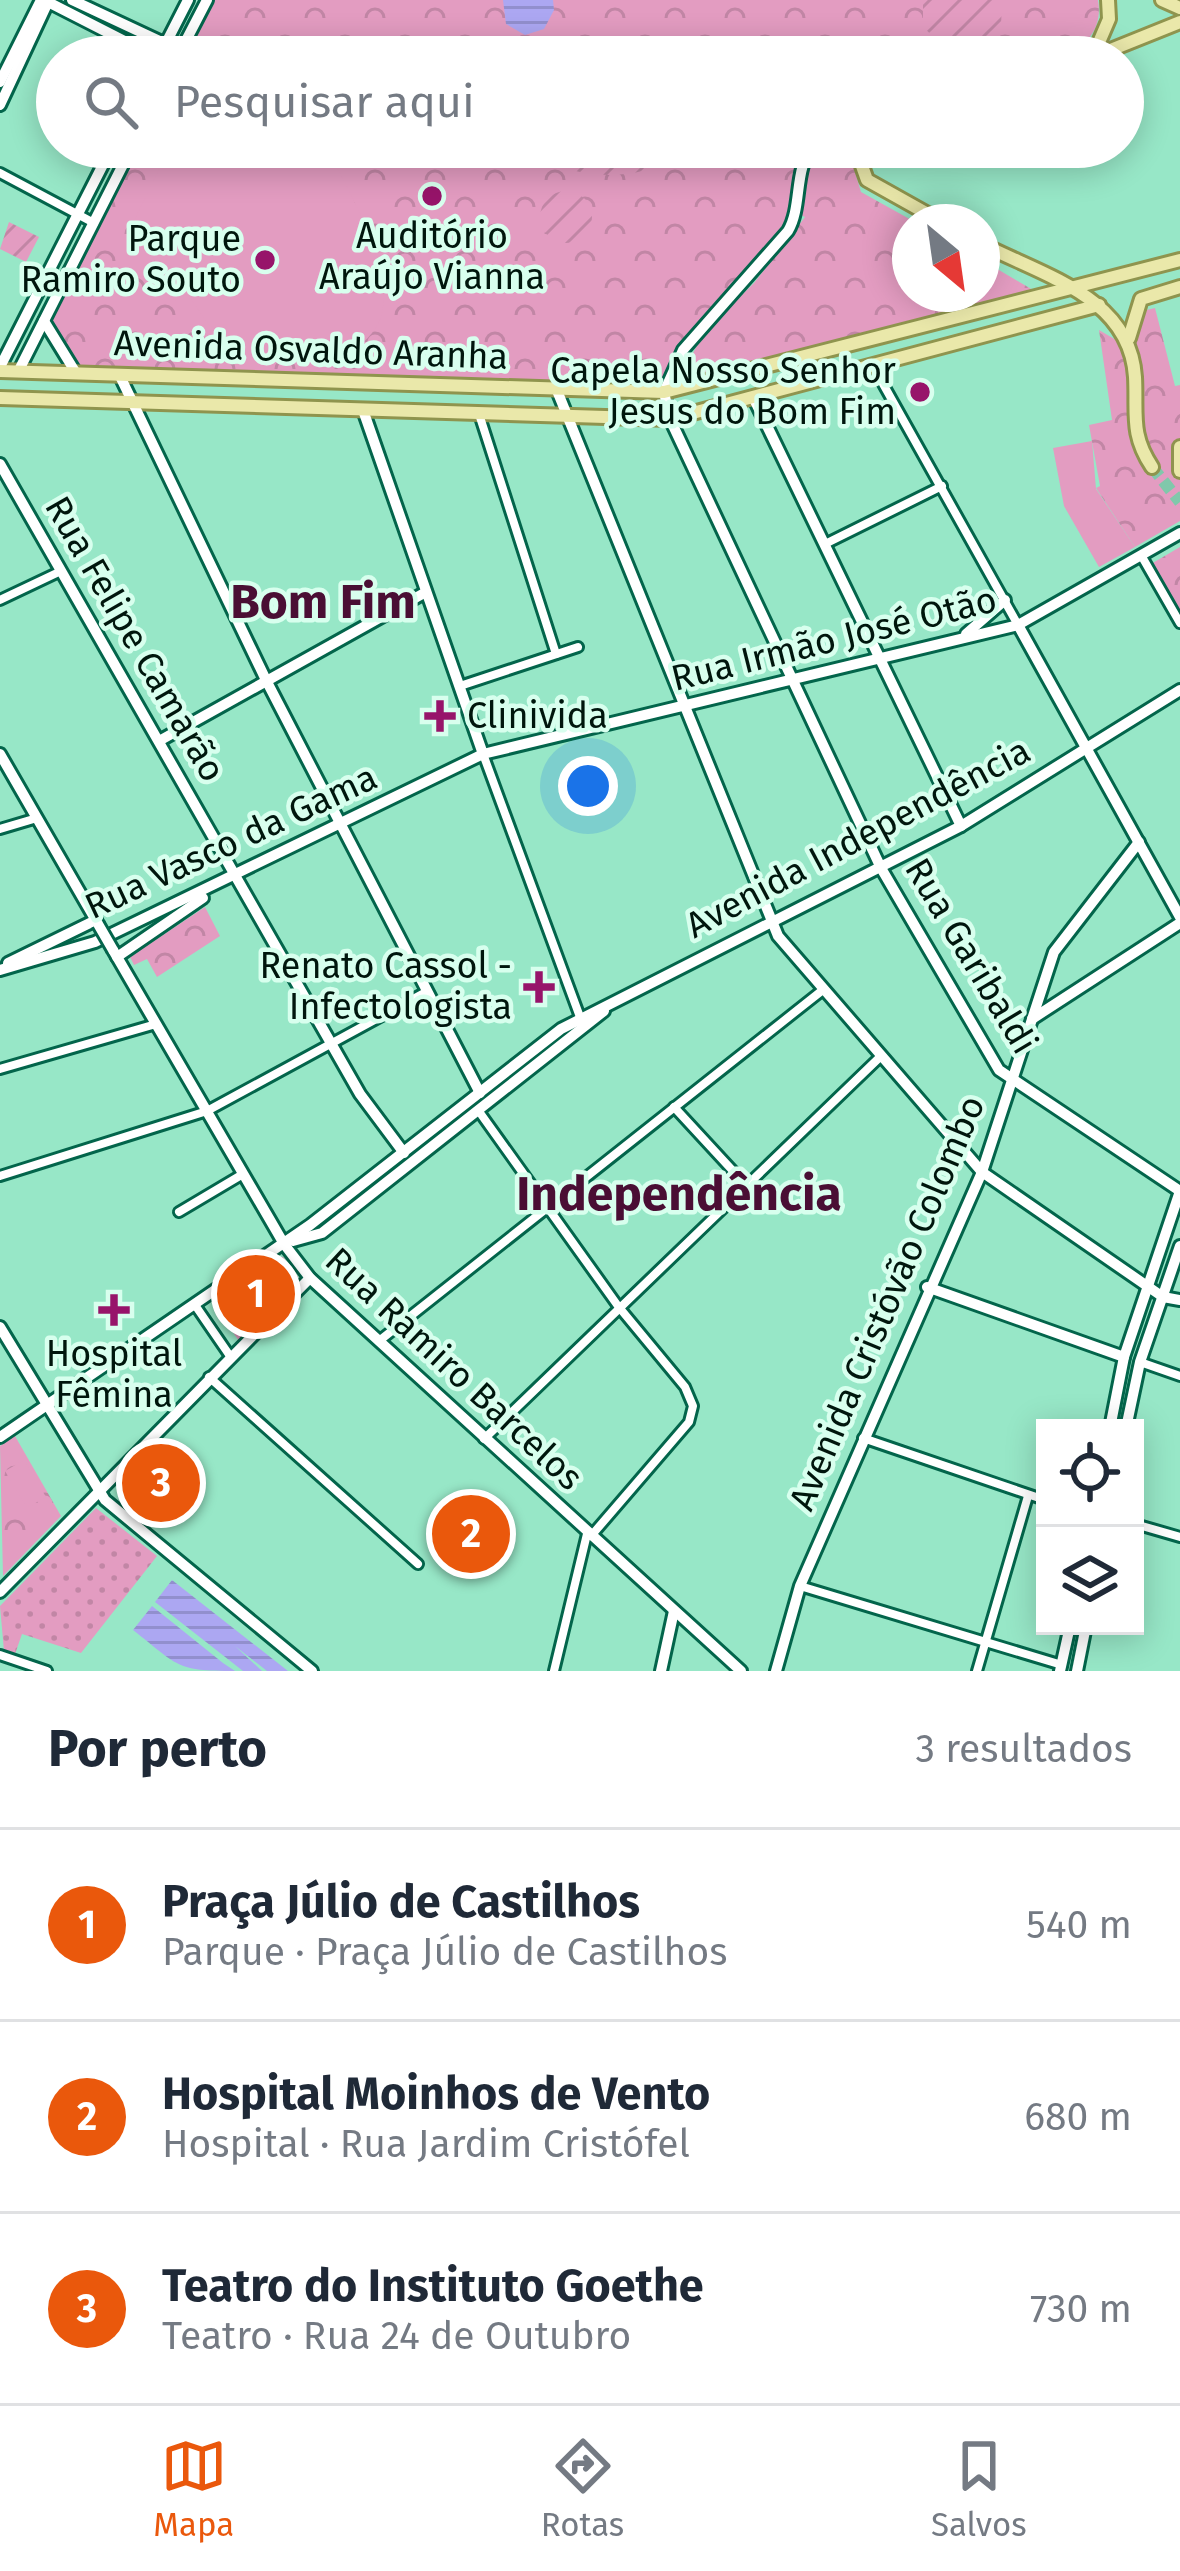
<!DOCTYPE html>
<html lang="pt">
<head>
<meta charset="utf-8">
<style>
	body { margin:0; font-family:"Fira Sans",sans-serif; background:#f6f6f7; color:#1f2937 }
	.controls { position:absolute; right:36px; bottom:36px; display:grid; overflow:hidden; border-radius:0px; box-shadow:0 6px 30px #0003 }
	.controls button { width:108px; height:108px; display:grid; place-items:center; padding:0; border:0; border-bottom:3px solid #e0e1e3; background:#fff; color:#1f2937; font:60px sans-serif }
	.compass { position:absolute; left:892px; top:204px; width:108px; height:108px; border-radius:50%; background:#fff; box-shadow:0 6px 30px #0003; rotate:151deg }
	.you { position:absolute; left:588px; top:786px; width:42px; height:42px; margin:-30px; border:9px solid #fff; border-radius:50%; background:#1a73e8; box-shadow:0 0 0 18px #1a73e833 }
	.badge { display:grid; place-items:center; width:78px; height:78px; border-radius:50%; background:#ea580c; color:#fff; font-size:39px; font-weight:700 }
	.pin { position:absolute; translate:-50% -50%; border:6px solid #fff; box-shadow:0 3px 12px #0006 }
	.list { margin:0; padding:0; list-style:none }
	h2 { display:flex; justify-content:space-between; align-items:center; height:156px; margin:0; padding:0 48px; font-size:51px }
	h2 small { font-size:39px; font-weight:400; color:#747a83 }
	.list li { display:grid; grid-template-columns:78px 1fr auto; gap:36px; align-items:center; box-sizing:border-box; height:192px; padding:0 48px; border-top:3px solid #e0e1e3 }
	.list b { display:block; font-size:45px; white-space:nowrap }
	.list p { margin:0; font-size:39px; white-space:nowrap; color:#747a83 }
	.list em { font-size:39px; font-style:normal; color:#747a83 }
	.icon { flex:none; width:66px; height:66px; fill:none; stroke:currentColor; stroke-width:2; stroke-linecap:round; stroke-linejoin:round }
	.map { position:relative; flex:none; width:1180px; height:1671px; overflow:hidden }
	.search { position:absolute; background:#fff; box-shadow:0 6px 30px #0003; left:36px; right:36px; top:36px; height:132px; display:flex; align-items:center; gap:30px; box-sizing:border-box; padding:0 42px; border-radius:66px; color:#747a83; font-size:45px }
	.sheet { height:732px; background:#fff }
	nav { display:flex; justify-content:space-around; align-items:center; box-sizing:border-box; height:168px; border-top:3px solid #e0e1e3; background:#fff; font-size:33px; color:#747a83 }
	nav a { display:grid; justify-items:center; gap:6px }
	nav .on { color:#ea580c }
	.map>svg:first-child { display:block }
	.grass { fill:url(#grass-dots) }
	.park { fill:url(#park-crowns) }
	.garden { fill:url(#garden-furrows) }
	.pitch { fill:#e39cc1 }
	.water { fill:url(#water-rules) }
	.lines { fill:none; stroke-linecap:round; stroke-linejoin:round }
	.primary-tunnel { stroke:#80c8ab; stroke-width:12; stroke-dasharray:12 6; stroke-linecap:butt }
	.street-casing { stroke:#03654b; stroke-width:14 }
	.secondary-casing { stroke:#03654b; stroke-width:16 }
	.primary-casing { stroke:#8f944e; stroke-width:18 }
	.street { stroke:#fff; stroke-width:8 }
	.secondary { stroke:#fff; stroke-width:10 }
	.primary { stroke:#eae8aa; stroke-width:12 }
	.secondary-bridge-casing { stroke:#03654b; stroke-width:16; stroke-linecap:butt }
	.secondary-bridge { stroke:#fff; stroke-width:10 }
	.poi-dot { fill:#97146a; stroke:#d8ffee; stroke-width:4.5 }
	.labels { text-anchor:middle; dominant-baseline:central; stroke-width:9; stroke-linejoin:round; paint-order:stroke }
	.poi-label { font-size:36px; fill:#00160d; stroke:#d8ffee; text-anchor:end }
	.street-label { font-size:36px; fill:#00160d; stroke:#d8ffee }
	.district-label { font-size:48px; font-weight:bold; fill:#4a0e34; stroke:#d8ffee }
</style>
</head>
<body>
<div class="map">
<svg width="1180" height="1671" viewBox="0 0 1180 1671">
	<defs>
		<pattern id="grass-dots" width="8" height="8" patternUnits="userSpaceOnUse" patternTransform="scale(3)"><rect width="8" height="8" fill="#e39cc1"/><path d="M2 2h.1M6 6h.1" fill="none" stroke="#c186a5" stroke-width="1.8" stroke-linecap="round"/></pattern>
		<pattern id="park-crowns" width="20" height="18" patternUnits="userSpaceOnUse" patternTransform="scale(3)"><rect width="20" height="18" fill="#e39cc1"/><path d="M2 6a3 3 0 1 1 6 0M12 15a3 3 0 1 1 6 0" fill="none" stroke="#c186a5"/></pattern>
		<pattern id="garden-furrows" width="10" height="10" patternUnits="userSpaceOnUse" patternTransform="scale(3)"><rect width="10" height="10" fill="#e39cc1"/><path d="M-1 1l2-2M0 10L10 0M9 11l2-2" fill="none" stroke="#c186a5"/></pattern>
		<pattern id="water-rules" width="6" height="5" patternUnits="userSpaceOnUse" patternTransform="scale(3)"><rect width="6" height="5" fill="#aca7f2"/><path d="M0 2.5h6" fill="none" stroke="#928fce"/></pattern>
	</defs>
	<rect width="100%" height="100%" fill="#97e7c7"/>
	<polygon class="grass" points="96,1508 157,1556 81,1653 22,1634 15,1654 4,1651 0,1606"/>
	<g class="park">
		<path d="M213,0H1098C1103,28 1087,45 1064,57H184Z"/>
		<path d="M138,147H858L854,169L861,192L915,222H910V294H982V260L1033,290L678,382L704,332L754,283L805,217L794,212C751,280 695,307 661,385L81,368L51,320Z"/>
		<polygon points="1155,308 1175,386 1180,385 1180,521 1135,547 1096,488 1100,486 1089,425 1112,420 1099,330 1128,347 1142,311"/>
		<polygon points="1180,547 1180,618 1151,564"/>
		<polygon points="205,907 220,936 157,977 147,959 134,965 130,957"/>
		<polygon points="275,1257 283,1257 298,1277 297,1286 239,1341 213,1303"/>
		<polygon points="15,1436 61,1516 3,1576 0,1446"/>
	</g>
	<g class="garden">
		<polygon points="923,0 1002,0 1001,27 985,47 950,52 923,27"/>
		<path d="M507,147H658L675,156C624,191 559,171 507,147Z"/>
		<circle cx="566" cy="217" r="26"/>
		<polygon points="9,222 39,237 26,262 0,249"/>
	</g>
	<g class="pitch">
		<path d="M170,147H326C347,187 401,279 378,324C372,336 357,348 347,358L242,354L243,344L210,326L187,294L174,301L146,243L128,233Z"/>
		<polygon points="1092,441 1096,489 1135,547 1099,567 1064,506 1053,448"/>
		<polygon points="24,1460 46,1497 27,1508 5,1471"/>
	</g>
	<g class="water">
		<polygon points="503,0 553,0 554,10 544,29 525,35 506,24"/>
		<polygon points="172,1580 288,1671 267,1671 235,1646 262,1671 243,1671 155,1602"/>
		<path d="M152,1606L223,1663L235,1671C175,1671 179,1666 133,1630Z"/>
	</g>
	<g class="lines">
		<polyline class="primary-tunnel" points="1152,467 1180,502"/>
		<defs>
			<g id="street">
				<polyline points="0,173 94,223"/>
				<polyline points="873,366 1018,625"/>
				<polyline points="479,414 556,654"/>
				<polyline points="825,544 942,486"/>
				<polyline points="1141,555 1180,623"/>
				<polyline points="0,600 61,571"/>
				<polyline points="460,686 578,647"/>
				<polyline points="483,754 580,1017"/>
				<polyline points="0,829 37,818"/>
				<polyline points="0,1069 156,1024"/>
				<polyline points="674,1107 745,1184"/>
				<polyline points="478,1110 618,1306 685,1387 693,1406 689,1422 591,1536"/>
				<polyline points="0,1176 207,1111 426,992"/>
				<polyline points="179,1212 243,1174"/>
				<polyline points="195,1305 230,1356"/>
				<polyline points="379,1341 824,989"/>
				<polyline points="1140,1362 1180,1376"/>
				<polyline points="209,1377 418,1564"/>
				<polyline points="863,1438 1045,1500"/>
				<polyline points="484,1439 881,1056"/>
				<polyline points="1135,1524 1180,1537"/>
				<polyline points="800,1586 1062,1665"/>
				<polyline points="0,1655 47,1671"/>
				<polyline points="554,1671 587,1534"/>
				<polyline points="977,1671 1028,1496"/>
			</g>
			<g id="secondary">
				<polyline points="72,0 181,51"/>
				<polyline points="50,3 144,51 167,57"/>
				<polyline points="165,45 188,0"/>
				<polyline points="179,54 207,0"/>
				<polyline points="0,82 41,0"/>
				<polyline points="0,105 49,0"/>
				<path d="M814,147C793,166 803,206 788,231L683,350L664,392L670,419L881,868L999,1070L1180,1191"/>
				<polyline points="44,321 76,373"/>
				<polyline points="0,367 112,147"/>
				<polyline points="18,372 132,147"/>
				<polyline points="119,374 266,680 480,1093"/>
				<polyline points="556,388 778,936 982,1172 1163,1297 1180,1300"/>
				<polyline points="753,397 961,826"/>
				<polyline points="363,410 483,754"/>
				<polyline points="0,464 360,1094 404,1153"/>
				<polyline points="1018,625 1180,917"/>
				<polyline points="966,634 1005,600"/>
				<polyline points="159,741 426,592"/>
				<polyline points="0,754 98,924"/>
				<polyline points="113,950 284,1244 310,1278 741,1671"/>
				<polyline points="117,957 203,898"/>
				<polyline points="8,963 96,920"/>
				<polyline points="0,970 95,942 483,754 1018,625 1180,533"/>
				<polyline points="1032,1019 1180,923"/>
				<polyline points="293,1241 322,1233 604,1011"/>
				<polyline points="927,1287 1124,1357"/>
				<polyline points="0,1327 105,1500 312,1671"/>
				<polyline points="1110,1428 1124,1357 1180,1191"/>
				<polyline points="1126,1428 1140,1362 1180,1246"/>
				<polyline points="0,1437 310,1225 561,1029 961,826 1180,690"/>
				<polyline points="0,1592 310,1278"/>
				<polyline points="661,1671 674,1611"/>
				<polyline points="776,1671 800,1586 982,1172 1054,952 1139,842"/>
				<polyline points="1060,1671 1070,1626"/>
				<polyline points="1077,1671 1086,1626"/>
			</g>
			<g id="primary">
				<polyline points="1162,0 1180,8"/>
				<polyline points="1094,54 1109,19 1108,0"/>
				<polyline points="1093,57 1180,22"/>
				<polyline points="872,147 862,166 867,180 942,222"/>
				<path d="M982,244C1044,276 1130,297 1135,377C1137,414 1130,434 1152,467"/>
				<polyline points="1129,338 1141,299 1180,287"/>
				<polyline points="0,371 664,392 1180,260"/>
				<polyline points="0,398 670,419 1099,305"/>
				<polyline points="1180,447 1180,471"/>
			</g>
		</defs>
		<use href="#street" class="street-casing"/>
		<use href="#secondary" class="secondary-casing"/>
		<use href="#primary" class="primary-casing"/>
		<use href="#street" class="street"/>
		<use href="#secondary" class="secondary"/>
		<use href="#primary" class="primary"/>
		<defs>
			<polyline id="secondary-bridge" points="98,924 113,950"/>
		</defs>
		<use href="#secondary-bridge" class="secondary-bridge-casing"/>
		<use href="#secondary-bridge" class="secondary-bridge"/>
	</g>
	<g class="poi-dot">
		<circle cx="432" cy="196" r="12"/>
		<circle cx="265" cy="260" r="12"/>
		<circle cx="920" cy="392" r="12"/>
		<path d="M434 698h12v12h12v12h-12v12h-12v-12h-12v-12h12z"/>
		<path d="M533 969h12v12h12v12h-12v12h-12v-12h-12v-12h12z"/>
		<path d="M108 1292h12v12h12v12h-12v12h-12v-12h-12v-12h12z"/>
	</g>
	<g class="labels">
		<g class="poi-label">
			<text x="432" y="236" text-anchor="middle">Auditório<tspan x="432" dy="41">Araújo Vianna</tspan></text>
			<text x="241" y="239">Parque<tspan x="241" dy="41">Ramiro Souto</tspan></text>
			<text x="896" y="371">Capela Nosso Senhor<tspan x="896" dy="41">Jesus do Bom Fim</tspan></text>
			<text x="467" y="716" text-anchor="start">Clinivida</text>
			<text x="512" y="966">Renato Cassol -<tspan x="512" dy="41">Infectologista</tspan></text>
			<text x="114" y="1354" text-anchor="middle">Hospital<tspan x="114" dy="41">Fêmina</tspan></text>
		</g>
		<g class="street-label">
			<text transform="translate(311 350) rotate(2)">Avenida Osvaldo Aranha</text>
			<text transform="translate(135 639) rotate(60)">Rua Felipe Camarão</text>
			<text transform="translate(834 639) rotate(-14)">Rua Irmão José Otão</text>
			<text transform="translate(858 838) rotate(-28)">Avenida Independência</text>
			<text transform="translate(231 842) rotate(-25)">Rua Vasco da Gama</text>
			<text transform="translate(971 956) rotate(59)">Rua Garibaldi</text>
			<text transform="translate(887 1303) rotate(-67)">Avenida Cristóvão Colombo</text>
			<text transform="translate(454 1369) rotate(43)">Rua Ramiro Barcelos</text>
		</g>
		<g class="district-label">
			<text x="323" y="602">Bom Fim</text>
			<text x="679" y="1194">Independência</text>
		</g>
	</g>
</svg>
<div class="controls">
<button><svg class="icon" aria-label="locate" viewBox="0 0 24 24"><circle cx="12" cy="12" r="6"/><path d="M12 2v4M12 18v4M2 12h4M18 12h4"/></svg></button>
<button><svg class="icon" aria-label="layers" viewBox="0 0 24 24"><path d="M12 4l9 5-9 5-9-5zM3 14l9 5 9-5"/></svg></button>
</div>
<svg class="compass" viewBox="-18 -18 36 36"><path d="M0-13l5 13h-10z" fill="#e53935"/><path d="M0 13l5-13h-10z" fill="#747a83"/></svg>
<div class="you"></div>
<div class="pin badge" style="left:256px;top:1294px">1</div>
<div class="pin badge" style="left:471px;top:1534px">2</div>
<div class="pin badge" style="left:161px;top:1483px">3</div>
<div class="search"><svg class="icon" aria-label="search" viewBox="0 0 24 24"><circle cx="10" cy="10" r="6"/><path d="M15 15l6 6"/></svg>Pesquisar aqui</div>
</div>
<section class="sheet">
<h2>Por perto<small>3 resultados</small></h2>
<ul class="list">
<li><span class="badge">1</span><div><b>Praça Júlio de Castilhos</b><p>Parque · Praça Júlio de Castilhos</p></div><em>540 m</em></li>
<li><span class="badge">2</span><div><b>Hospital Moinhos de Vento</b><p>Hospital · Rua Jardim Cristófel</p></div><em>680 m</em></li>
<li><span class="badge">3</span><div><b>Teatro do Instituto Goethe</b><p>Teatro · Rua 24 de Outubro</p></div><em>730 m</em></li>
</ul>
</section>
<nav>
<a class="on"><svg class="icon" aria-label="map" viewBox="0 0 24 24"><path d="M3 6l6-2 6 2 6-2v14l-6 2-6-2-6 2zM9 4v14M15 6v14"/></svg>Mapa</a>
<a><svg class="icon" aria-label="directions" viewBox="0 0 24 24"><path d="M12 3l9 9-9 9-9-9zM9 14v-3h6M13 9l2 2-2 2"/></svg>Rotas</a>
<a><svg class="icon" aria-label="saved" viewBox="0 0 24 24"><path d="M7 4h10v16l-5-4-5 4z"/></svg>Salvos</a>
</nav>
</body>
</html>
